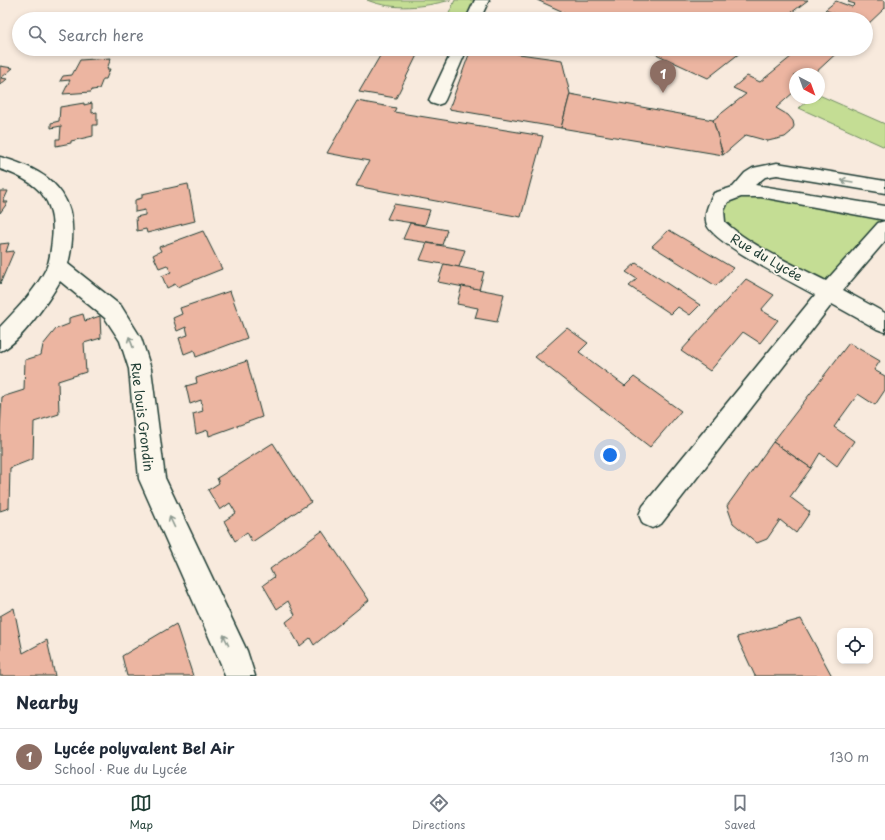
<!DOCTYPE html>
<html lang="en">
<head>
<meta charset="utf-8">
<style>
	body { margin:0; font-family:"Playpen Sans",sans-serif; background:#f2f2f3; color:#1f2937 }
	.controls { position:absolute; right:12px; bottom:12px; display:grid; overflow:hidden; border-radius:8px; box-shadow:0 2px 6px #0003 }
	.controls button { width:36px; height:36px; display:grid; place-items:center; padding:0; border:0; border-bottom:1px solid #e0e1e3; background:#fff; color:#1f2937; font:20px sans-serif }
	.compass { position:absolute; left:789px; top:68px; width:36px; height:36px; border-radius:50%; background:#fff; box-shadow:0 2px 6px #0003; rotate:139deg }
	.you { position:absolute; left:610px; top:455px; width:14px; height:14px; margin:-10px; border:3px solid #fff; border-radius:50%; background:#1a73e8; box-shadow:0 0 0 6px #1a73e833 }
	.badge { display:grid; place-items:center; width:26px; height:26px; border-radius:50%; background:#1f3d34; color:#fff; font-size:13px; font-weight:700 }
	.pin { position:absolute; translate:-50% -33px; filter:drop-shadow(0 1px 2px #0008) }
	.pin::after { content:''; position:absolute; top:21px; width:14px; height:12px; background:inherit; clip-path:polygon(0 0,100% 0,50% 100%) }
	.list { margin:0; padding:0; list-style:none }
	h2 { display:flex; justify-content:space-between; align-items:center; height:52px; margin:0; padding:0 16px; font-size:17px }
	h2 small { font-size:13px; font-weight:400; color:#747a83 }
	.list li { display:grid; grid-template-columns:26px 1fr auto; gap:12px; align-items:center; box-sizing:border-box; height:56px; padding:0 16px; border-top:1px solid #e0e1e3 }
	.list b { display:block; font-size:15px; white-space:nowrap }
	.list p { margin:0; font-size:13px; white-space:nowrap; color:#747a83 }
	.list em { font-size:13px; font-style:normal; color:#747a83 }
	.icon { flex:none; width:22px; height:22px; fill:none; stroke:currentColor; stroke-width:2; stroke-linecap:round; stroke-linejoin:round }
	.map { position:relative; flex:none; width:885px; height:676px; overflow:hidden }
	.search { position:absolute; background:#fff; box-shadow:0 2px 6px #0003; left:12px; right:12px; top:12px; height:44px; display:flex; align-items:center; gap:10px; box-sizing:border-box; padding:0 14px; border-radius:22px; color:#747a83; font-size:15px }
	.sheet { height:108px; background:#fff }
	nav { display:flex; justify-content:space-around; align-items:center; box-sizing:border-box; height:56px; border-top:1px solid #e0e1e3; background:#fff; font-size:11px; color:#747a83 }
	nav a { display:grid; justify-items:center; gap:2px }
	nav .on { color:#1f3d34 }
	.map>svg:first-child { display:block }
	.green { fill:#c4dd94; stroke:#728d64 }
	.building { fill:#ecb5a1; stroke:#1f3d34 }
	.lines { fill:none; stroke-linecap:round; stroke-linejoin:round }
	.minor-casing { stroke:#1f3d34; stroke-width:3 }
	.minor { fill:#fbf7ec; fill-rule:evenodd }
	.oneway { stroke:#8d9a90 }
	.labels { text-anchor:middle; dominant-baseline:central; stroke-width:3.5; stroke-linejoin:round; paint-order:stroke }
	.street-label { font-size:13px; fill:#1f3d34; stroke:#fbf7ec }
</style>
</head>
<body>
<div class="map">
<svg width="885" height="676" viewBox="0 0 885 676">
	<rect width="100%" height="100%" fill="#f8eadd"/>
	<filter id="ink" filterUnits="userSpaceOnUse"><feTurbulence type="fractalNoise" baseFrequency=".025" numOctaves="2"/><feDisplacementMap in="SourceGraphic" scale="8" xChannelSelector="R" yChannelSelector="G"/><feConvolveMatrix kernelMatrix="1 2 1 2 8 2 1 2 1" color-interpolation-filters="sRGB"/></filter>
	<g filter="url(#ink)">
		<g class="green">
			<path d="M367,0H451C423,7 394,11 367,0Z"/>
			<polygon points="455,0 477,0 467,19 447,18"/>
			<polygon points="819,95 885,124 885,147 799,108 810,98 819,98"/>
			<polygon points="739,191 885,213 885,228 829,292 725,233 721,198"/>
		</g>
		<g class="building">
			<polygon points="537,0 808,0 783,19 579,19"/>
			<polygon points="850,0 883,0 885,1 885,8 866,26 866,19 837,19 841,16 825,10 836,1 852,7 855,4 848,2"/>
			<polygon points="384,49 420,49 396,98 359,92"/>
			<polygon points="471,49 499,49 498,51 562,60 570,94 561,128 449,109"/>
			<polygon points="645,49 745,49 708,78"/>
			<polygon points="791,49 841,49 814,74 795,74 795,91 776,108 788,115 793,121 794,126 791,132 785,137 768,141 746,135 723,155 713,120 746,94 733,88 747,76 760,82 797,52"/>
			<polygon points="111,58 107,69 110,69 106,79 103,79 99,89 92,90 91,92 63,94 70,80 60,81 63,76 72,75 80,60"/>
			<polygon points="0,66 13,68 1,78 7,79 0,85"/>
			<polygon points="570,94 713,120 723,155 561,128"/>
			<polygon points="357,101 396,108 394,112 543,136 521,217 356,186 369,161 327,153"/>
			<polygon points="84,103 84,105 92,103 92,113 97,112 97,125 93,125 93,136 71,141 71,143 56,146 56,139 60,139 61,126 51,128 51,123 59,121 60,107"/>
			<polygon points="188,184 195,221 147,233 146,229 137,231 136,217 145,215 145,210 135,212 135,200 142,198 142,194"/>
			<polygon points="0,191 8,191 3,202 8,202 0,213"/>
			<polygon points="394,204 430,210 425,225 387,219"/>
			<polygon points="410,223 447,230 442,245 403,239"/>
			<polygon points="669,230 733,268 716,286 652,246"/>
			<polygon points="203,231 222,269 177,287 175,284 167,288 162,276 171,272 167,265 159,268 153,255 161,251 159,247"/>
			<polygon points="9,243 6,252 14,251 0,284 0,244"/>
			<polygon points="427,243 465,250 459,267 420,260"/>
			<polygon points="636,263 700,305 690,315 678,307 671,314 629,286 637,279 626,272"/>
			<polygon points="444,264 484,272 479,290 438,282"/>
			<polygon points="746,279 774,295 761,310 778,320 760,343 743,332 710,371 681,351"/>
			<polygon points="462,286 504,294 497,322 475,318 478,308 457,304"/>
			<polygon points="230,291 247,338 196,357 194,350 184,354 179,338 188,335 186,327 177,331 173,318 182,314 180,308"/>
			<polygon points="83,314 85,321 100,316 101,338 84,343 86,372 58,381 59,414 34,422 33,459 10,468 9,508 0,511 0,429 2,397 24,390 25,360 41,355 43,345 56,329 69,324 69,318"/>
			<polygon points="567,328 588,343 579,352 625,386 634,377 681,411 650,447 535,357"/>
			<polygon points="849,343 880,361 874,370 885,376 885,390 875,405 858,394 834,427 854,441 837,466 820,453 811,468 773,442"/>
			<polygon points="247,361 262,417 209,436 208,430 196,434 193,414 203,411 201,400 190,404 186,386 197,383 196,378"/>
			<polygon points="773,442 811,468 790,497 810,512 796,533 780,520 767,539 757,543 733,523 727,506"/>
			<polygon points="273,443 311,502 252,542 247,532 235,541 224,521 236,513 230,503 220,510 208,490 219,483 217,478"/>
			<polygon points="322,531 369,600 314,645 310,638 300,646 286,622 295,615 288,601 277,609 263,585 274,577 270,569"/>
			<polygon points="14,608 23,653 47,640 55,676 0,676 0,616"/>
			<polygon points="801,619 832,676 755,676 737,637"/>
			<polygon points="176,624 193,676 127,676 122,656"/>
		</g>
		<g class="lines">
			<defs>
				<g id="minor">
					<polygon points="475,0 489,0 480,19 466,19"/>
					<polygon points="453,49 467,49 445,100 443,103 437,105 431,103 429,100"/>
					<path d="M0,157C59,173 83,202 68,264L121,306L141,338L151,369L165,478L247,651L255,676H225L221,664L139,479L129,369L120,341L105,318L60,281C50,299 19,345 0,351V327C16,310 35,291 46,269C50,261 51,249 52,240C57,199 37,181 0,169Z"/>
					<path d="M777,163L885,181V193L777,175L765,177L755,185L885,206V220L761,197H741L728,202L724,211L725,222C750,246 795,265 826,281L878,223L885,221V241L843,290L885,313V332L877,329L832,304L661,524L652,528L643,524L639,515L643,506L815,295C794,283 715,244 707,225C703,214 709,203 714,193L733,187L745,173L753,168Z"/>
				</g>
			</defs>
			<use href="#minor" class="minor-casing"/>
			<use href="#minor" class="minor"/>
		</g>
		<defs><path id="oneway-shaft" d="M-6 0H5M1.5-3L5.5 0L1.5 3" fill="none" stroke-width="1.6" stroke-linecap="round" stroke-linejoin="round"/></defs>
		<g class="oneway">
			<use href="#oneway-shaft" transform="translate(847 181) rotate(-171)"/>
			<use href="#oneway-shaft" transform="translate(131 342) rotate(-111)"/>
			<use href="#oneway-shaft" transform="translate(172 522) rotate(-115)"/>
			<use href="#oneway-shaft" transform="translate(226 640) rotate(-115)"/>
		</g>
	</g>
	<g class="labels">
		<g class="street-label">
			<text transform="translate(767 257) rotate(30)">Rue du Lycée</text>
			<text transform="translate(143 417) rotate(83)">Rue louis Grondin</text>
		</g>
	</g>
</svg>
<div class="controls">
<button><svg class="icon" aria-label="locate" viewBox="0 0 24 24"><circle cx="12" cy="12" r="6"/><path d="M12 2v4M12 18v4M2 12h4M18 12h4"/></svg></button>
</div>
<svg class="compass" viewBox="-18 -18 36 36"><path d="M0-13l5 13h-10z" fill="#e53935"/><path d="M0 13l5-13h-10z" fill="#747a83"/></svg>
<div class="you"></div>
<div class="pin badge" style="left:663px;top:93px;background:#8d6e63">1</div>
<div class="search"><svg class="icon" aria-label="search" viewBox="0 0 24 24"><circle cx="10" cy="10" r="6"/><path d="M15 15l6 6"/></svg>Search here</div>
</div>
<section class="sheet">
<h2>Nearby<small></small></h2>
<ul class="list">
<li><span class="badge" style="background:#8d6e63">1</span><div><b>Lycée polyvalent Bel Air</b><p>School · Rue du Lycée</p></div><em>130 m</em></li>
</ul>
</section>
<nav>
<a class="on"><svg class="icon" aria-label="map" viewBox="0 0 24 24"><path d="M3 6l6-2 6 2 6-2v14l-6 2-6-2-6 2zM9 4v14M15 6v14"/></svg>Map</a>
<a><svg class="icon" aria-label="directions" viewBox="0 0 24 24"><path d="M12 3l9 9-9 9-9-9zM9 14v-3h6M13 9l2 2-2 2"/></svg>Directions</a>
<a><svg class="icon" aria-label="saved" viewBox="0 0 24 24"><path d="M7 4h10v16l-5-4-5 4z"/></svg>Saved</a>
</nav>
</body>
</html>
